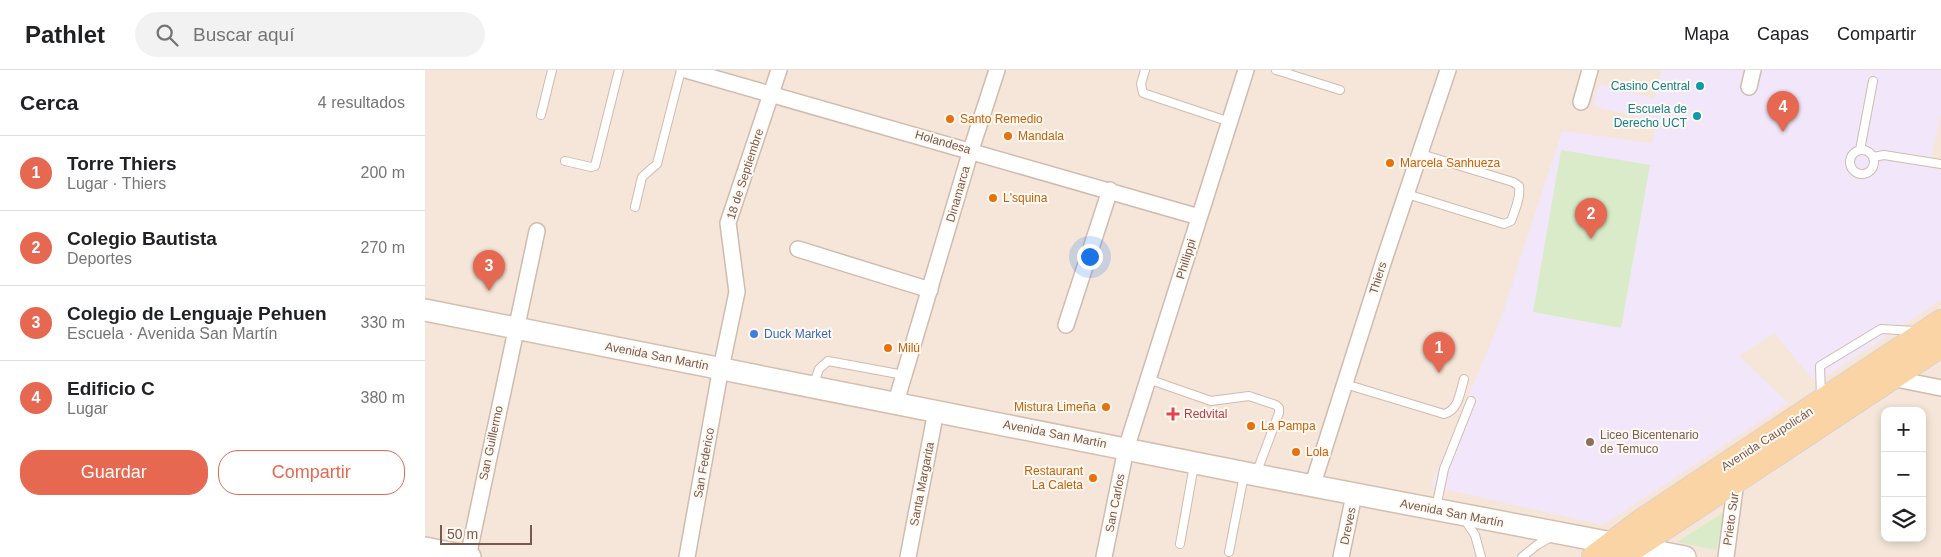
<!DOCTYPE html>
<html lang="es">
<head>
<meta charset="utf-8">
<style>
	body { margin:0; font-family:Helvetica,sans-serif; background:#f2f2f2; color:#202124 }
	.controls { position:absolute; right:15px; bottom:15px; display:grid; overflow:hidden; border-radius:10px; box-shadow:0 2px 8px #0003 }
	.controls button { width:45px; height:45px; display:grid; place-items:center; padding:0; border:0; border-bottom:1px solid #e0e0e0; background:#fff; color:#202124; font:25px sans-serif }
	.scale { position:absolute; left:15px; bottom:12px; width:92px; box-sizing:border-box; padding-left:5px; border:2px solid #79594d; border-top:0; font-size:14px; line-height:18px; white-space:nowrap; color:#79594d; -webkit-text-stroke:4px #fff9f2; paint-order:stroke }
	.you { position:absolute; left:664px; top:186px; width:18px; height:18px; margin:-12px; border:4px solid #fff; border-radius:50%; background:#1a73e8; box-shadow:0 0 0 8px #1a73e833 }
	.badge { display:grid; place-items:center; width:32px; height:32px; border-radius:50%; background:#e66851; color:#fff; font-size:16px; font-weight:700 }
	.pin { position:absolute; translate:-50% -41px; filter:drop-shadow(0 1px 2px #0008) }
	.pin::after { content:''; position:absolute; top:26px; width:18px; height:15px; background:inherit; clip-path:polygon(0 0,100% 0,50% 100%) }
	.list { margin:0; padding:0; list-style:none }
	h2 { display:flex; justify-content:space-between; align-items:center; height:65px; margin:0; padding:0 20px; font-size:21px }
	h2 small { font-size:16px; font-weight:400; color:#757577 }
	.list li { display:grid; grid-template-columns:32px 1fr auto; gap:15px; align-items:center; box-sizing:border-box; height:75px; padding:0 20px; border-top:1px solid #e0e0e0 }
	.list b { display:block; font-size:19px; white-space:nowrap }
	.list p { margin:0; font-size:16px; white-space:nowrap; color:#757577 }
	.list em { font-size:16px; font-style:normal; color:#757577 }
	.actions { display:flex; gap:10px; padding:15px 20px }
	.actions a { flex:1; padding:11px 0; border:1px solid #e66851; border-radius:20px; text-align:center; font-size:18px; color:#e66851 }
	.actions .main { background:#e66851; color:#fff }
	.icon { flex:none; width:28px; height:28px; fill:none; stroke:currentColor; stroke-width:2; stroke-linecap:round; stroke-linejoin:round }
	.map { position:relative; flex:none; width:1516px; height:487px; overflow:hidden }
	header { display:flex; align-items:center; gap:30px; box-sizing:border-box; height:70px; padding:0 25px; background:#fff; border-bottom:1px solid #e0e0e0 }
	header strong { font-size:24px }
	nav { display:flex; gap:28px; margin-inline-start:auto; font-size:18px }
	.search { width:350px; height:45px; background:#f2f2f2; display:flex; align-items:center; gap:12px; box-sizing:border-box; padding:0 18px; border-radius:28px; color:#757577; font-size:19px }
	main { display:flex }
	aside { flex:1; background:#fff }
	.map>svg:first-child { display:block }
	.residential { fill:#f5e6d9; fill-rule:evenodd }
	.education { fill:#f2e7fa }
	.green { fill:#d9ebc8 }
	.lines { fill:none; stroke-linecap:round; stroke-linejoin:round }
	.lane-casing { stroke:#d0bbaf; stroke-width:10 }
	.street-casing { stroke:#d0bbaf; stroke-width:18 }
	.secondary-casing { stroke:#d5beaf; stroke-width:24 }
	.primary-casing { stroke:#d9d1cd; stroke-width:26 }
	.lane { stroke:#fff; stroke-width:8 }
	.street { stroke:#fff; stroke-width:15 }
	.secondary { stroke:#fff; stroke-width:21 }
	.primary { stroke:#fad4a4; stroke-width:24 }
	.culture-dot { fill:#0f9aa8; stroke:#fff9f2; stroke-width:2 }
	.food-dot { fill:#e8710a; stroke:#fff9f2; stroke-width:2 }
	.shop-dot { fill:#3f7fe0; stroke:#fff9f2; stroke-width:2 }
	.health-dot { fill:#e0444e; stroke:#fff9f2; stroke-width:2 }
	.education-dot { fill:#8d6e63; stroke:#fff9f2; stroke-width:2 }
	.labels { text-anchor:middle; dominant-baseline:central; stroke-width:4; stroke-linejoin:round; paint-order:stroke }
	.culture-label { font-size:12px; fill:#0d838f; stroke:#fff9f2; text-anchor:end }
	.food-label { font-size:12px; fill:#c56008; stroke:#fff9f2; text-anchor:start }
	.street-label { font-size:12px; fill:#79594d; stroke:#fff9f2 }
	.shop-label { font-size:12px; fill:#366cbe; stroke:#fff9f2; text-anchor:start }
	.health-label { font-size:12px; fill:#be3a42; stroke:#fff9f2; text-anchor:start }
	.education-label { font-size:12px; fill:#785e54; stroke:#fff9f2; text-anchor:start }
</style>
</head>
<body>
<header>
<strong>Pathlet</strong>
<div class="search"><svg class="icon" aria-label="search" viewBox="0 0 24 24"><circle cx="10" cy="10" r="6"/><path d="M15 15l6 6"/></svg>Buscar aquí</div>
<nav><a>Mapa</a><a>Capas</a><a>Compartir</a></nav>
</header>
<main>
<aside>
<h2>Cerca<small>4 resultados</small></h2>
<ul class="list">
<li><span class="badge">1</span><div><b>Torre Thiers</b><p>Lugar · Thiers</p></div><em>200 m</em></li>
<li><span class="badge">2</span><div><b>Colegio Bautista</b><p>Deportes</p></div><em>270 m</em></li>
<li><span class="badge">3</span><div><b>Colegio de Lenguaje Pehuen</b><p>Escuela · Avenida San Martín</p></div><em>330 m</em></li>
<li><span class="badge">4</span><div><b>Edificio C</b><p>Lugar</p></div><em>380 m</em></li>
</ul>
<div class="actions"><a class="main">Guardar</a><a>Compartir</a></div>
</aside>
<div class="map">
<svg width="1516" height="487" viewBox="0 0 1516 487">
	<rect width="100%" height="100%" fill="#fdf5eb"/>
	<path class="residential" d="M0,0H1516V487H0ZM1460,341H1497V468H1460Z"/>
	<polygon class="education" points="1237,0 1516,0 1516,44 1504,97 1516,100 1516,230 1391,313 1349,263 1314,286 1363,333 1178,455 1006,416 1075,251 1137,61 1227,73 1232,52 1168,36 1174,14 1229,29"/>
	<g class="green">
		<polygon points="1136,80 1225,95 1196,258 1108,242"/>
		<polygon points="1298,443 1292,480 1252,472"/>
	</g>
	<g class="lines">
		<defs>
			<g id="lane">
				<polyline points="720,0 716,14 718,23 805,52"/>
				<polyline points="851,0 915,20"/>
				<polyline points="116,45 127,0"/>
				<circle cx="1437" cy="92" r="12"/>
				<polyline points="1435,80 1448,11"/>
				<polyline points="1448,87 1459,85 1516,94"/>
				<polyline points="140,91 166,97 170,96 194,0"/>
				<path d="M982,124L1079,154L1086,151C1090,141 1096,126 1094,116L1088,112L996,84"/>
				<polyline points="210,137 217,107 232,94 256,0"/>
				<polyline points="723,309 786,331 824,326 851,335 854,338 854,343 831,404"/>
				<path d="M920,314L1019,344C1034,340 1035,322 1039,309"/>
				<polyline points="388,316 394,299 403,291 479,305"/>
				<polyline points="1396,327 1395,296 1456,259 1491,261"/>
				<polyline points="1011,438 1019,399 1046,331"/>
				<polyline points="1040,450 1050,465 1056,487"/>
				<polyline points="755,474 769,395"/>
				<polyline points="804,482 819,405"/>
				<polyline points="1097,487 1112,475 1126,467"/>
			</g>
			<g id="street">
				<polyline points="261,0 774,147"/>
				<polyline points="1324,17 1328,0"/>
				<polyline points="1156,32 1165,0"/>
				<polyline points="373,179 505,220"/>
				<polyline points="641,255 685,120"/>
				<polyline points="1466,308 1516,318"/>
				<polyline points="471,332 546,80 572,0"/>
				<polyline points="887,417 960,187 1023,0"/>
				<polyline points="43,487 112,161"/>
				<polyline points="262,487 294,308 312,222 303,153 354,0"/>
				<polyline points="483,487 511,341"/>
				<polyline points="679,487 701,379 821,0"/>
				<polyline points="916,487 929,425"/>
				<polyline points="1301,487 1311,411"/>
			</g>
			<g id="secondary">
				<polyline points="0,240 831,405 1260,487"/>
				<polyline points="0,478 45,487"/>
			</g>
			<g id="primary">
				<polyline points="1169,487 1217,451 1516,252"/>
				<polyline points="1199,487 1210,477 1516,275"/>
			</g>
		</defs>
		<use href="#lane" class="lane-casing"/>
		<use href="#street" class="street-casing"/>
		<use href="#secondary" class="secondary-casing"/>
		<use href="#primary" class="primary-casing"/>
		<use href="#lane" class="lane"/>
		<use href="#street" class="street"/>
		<use href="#secondary" class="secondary"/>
		<use href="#primary" class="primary"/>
	</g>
	<g class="culture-dot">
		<circle cx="1275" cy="16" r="5"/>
		<circle cx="1272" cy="46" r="5"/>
	</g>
	<g class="food-dot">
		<circle cx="525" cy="49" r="5"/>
		<circle cx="583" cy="66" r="5"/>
		<circle cx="965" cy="93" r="5"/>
		<circle cx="568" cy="128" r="5"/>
		<circle cx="463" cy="278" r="5"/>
		<circle cx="681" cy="337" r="5"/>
		<circle cx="826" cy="356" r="5"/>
		<circle cx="871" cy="382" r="5"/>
		<circle cx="668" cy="408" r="5"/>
	</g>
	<circle class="shop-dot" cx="329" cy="264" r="5"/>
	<path class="health-dot" d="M745.5 336.5h5v5h5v5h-5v5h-5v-5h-5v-5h5z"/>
	<circle class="education-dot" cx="1165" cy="372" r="5"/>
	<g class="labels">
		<g class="culture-label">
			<text x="1265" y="16">Casino Central</text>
			<text x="1262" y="39">Escuela de<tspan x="1262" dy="14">Derecho UCT</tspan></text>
		</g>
		<g class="food-label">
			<text x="535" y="49">Santo Remedio</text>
			<text x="593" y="66">Mandala</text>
			<text x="975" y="93">Marcela Sanhueza</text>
			<text x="578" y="128">L'squina</text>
			<text x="473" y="278">Milú</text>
			<text x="671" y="337" text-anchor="end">Mistura Limeña</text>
			<text x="836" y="356">La Pampa</text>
			<text x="881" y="382">Lola</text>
			<text x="658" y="401" text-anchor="end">Restaurant<tspan x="658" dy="14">La Caleta</tspan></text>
		</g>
		<g class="street-label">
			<text transform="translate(518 72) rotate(16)">Holandesa</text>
			<text transform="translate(320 104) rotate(-72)">18 de Septiembre</text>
			<text transform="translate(533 124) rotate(-74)">Dinamarca</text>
			<text transform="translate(761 189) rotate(-73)">Phillippi</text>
			<text transform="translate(953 208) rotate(-73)">Thiers</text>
			<text transform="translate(232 286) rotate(11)">Avenida San Martín</text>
			<text transform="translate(630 364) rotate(11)">Avenida San Martín</text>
			<text transform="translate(1342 369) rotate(-33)">Avenida Caupolicán</text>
			<text transform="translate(66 373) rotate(-78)">San Guillermo</text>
			<text transform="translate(279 393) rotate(-80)">San Federico</text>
			<text transform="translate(497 414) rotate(-79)">Santa Margarita</text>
			<text transform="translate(690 433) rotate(-79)">San Carlos</text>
			<text transform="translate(1027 443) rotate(11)">Avenida San Martín</text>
			<text transform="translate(1306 449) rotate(-82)">Prieto Sur</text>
			<text transform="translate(923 456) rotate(-78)">Dreves</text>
		</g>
		<g class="shop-label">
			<text x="339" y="264">Duck Market</text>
		</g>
		<g class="health-label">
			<text x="759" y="344">Redvital</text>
		</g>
		<g class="education-label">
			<text x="1175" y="365">Liceo Bicentenario<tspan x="1175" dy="14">de Temuco</tspan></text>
		</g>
	</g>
</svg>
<div class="controls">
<button>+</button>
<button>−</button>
<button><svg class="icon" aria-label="layers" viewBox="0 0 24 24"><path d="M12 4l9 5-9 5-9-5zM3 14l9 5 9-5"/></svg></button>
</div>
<div class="scale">50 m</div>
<div class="you"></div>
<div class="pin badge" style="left:1014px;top:303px">1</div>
<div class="pin badge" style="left:1166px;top:169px">2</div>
<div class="pin badge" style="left:64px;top:221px">3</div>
<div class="pin badge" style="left:1358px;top:62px">4</div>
</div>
</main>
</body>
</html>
